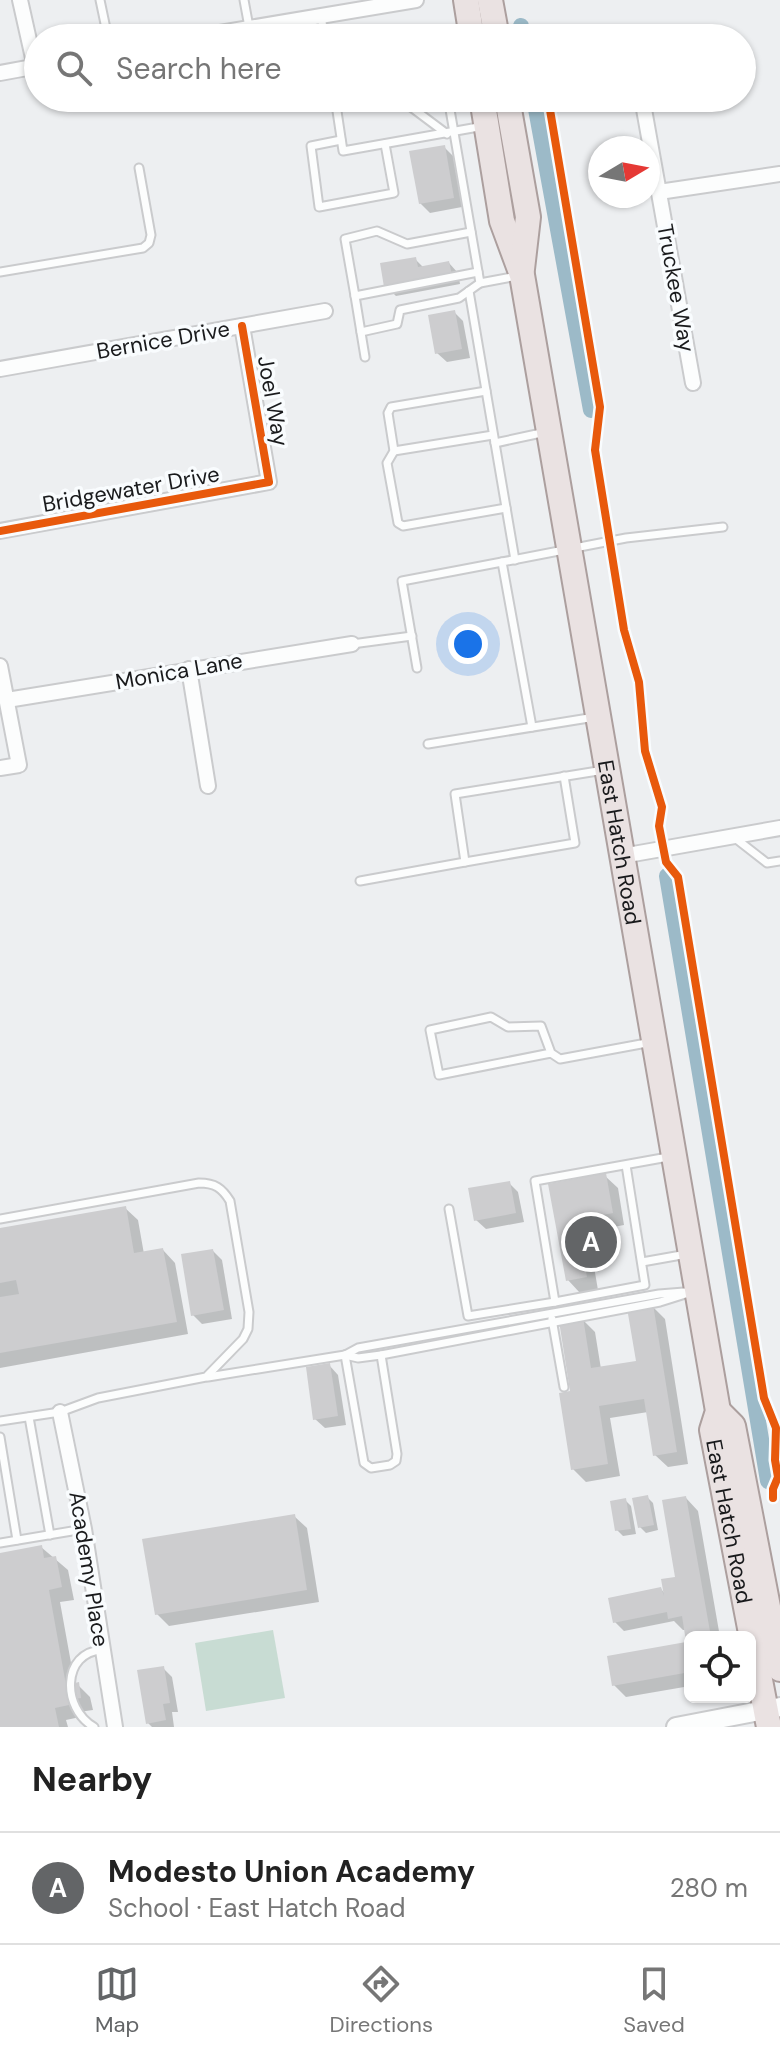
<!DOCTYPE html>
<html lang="en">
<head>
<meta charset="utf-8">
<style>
	body { margin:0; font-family:"DM Sans",sans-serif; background:#f2f2f2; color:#222 }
	.controls { position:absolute; right:24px; bottom:24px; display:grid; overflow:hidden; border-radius:12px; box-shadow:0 2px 6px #0004 }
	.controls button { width:72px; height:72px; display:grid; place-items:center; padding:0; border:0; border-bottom:2px solid #e0e0e0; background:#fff; color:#222; font:40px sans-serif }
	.compass { position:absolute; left:588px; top:136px; width:72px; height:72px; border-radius:50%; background:#fff; box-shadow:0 2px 6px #0004; rotate:80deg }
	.you { position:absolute; left:468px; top:644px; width:28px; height:28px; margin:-20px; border:6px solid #fff; border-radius:50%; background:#1a73e8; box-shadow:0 0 0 12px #1a73e833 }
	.badge { display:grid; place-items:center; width:52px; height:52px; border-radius:50%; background:#636567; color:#fff; font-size:26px; font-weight:700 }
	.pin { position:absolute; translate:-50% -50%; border:4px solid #fff; box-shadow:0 2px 8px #0006 }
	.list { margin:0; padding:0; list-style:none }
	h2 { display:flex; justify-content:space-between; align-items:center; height:104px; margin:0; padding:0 32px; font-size:34px }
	h2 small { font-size:26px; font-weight:400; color:#767676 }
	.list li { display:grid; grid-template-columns:52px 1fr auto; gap:24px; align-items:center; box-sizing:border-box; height:112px; padding:0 32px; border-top:2px solid #e0e0e0 }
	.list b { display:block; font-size:30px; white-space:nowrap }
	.list p { margin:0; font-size:26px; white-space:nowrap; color:#767676 }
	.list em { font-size:26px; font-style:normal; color:#767676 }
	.icon { flex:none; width:44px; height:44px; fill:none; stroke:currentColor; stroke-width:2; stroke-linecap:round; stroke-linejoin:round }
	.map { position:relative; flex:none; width:780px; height:1727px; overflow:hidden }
	.search { position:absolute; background:#fff; box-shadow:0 2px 6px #0004; left:24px; right:24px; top:24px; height:88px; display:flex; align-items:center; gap:20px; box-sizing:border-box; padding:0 28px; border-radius:44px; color:#767676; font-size:30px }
	.sheet { height:216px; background:#fff }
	nav { display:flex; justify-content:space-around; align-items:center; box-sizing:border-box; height:112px; border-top:2px solid #e0e0e0; background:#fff; font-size:22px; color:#767676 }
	nav a { display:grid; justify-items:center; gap:4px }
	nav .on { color:#636567 }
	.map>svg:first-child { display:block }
	.green { fill:#c8dcd3 }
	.shadow { fill:#0003 }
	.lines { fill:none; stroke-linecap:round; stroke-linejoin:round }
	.canal { stroke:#9cbac8; stroke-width:16 }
	.building { fill:#cdcdcf }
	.service-casing { stroke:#cacbcd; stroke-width:11 }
	.minor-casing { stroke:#cacbcd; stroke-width:18 }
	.tertiary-casing { stroke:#cacbcd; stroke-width:22 }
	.primary-casing { stroke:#ac9f9e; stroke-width:28 }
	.service { stroke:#fcfdfd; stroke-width:7 }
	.minor { stroke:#fcfdfd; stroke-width:14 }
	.tertiary { stroke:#fcfdfd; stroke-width:18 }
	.primary { stroke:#eae2e2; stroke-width:24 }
	.cycleway-casing { stroke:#f9fcfe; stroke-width:13 }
	.cycleway { stroke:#e8590c; stroke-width:8 }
	.labels { text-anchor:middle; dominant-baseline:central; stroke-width:7; stroke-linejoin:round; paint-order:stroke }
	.street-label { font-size:22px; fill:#191a1c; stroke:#f9fcfe }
</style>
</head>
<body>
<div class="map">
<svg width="780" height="1727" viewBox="0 0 780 1727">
	<rect width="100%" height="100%" fill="#edeff1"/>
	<polygon class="green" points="273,1630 285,1698 206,1711 195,1643"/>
	<g class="shadow">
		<polygon points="413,98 434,98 435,99 428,109"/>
		<polygon points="444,147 453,156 462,207 430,213 420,203"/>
		<polygon points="415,259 424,268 449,263 458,273 460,284 396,296 386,286"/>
		<polygon points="454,312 463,321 470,358 447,362 437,353"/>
		<polygon points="605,1176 618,1188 624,1225 588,1232 598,1290 580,1293 568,1280 550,1186"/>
		<polygon points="509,1183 518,1192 524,1222 486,1229 476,1220"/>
		<polygon points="125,1208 138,1220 144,1254 163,1250 175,1263 188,1334 0,1368 0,1230"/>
		<polygon points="213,1251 222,1260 232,1319 202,1324 193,1315"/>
		<polygon points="652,1306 665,1319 688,1464 668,1467 655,1455 648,1412 610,1418 620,1476 586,1482 573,1469 573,1393 582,1319 595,1332 601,1369 638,1363"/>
		<polygon points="329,1365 338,1375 346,1425 325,1428 315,1419"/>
		<polygon points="647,1497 653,1503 658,1530 646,1533 640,1527"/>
		<polygon points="686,1498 698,1511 720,1637 690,1637 690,1686 626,1697 614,1685 689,1643 686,1630 683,1630 674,1621 624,1631 615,1622 661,1589 666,1595 677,1579"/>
		<polygon points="625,1500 631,1506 636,1534 623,1536 617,1530"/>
		<polygon points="294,1516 307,1528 319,1602 169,1626 157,1614"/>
		<polygon points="41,1547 68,1570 74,1600 60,1602 75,1685 78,1685 90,1697 93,1710 79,1712 80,1717 66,1720 68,1727 0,1727 0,1555"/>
		<polygon points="163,1668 172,1677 178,1712 172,1712 174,1727 152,1727 148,1723"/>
	</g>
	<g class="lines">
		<g class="canal">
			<polyline points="521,26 523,38"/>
			<polyline points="534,98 591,410"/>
			<polyline points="667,876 768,1481"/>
		</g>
	</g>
	<g class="building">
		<polygon points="445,145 454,198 419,204 409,151"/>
		<polygon points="416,257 418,267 449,261 452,275 384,287 380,263"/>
		<polygon points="455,310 462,349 435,354 428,315"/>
		<polygon points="606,1173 613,1213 577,1220 587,1277 566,1281 548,1184"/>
		<polygon points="510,1181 516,1213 474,1221 468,1188"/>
		<polygon points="126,1206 134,1253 163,1248 177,1322 0,1353 0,1297 19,1294 16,1280 0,1283 0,1228"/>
		<polygon points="213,1249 224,1310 191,1316 181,1254"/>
		<polygon points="653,1304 677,1452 653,1456 644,1399 599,1406 608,1464 571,1470 559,1393 570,1391 559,1321 583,1317 591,1368 636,1361 627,1308"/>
		<polygon points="330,1363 338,1416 313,1420 306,1367"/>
		<polygon points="648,1495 654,1525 638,1528 632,1498"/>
		<polygon points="686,1496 711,1637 690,1637 690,1672 612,1686 607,1656 686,1642 682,1616 668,1619 667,1612 613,1623 608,1598 661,1587 664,1596 661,1579 675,1577 662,1500"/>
		<polygon points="626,1498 631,1529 615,1531 610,1501"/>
		<polygon points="295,1514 307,1590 155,1615 142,1539"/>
		<polygon points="42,1545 44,1558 56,1556 62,1587 49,1590 66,1685 79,1682 81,1698 68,1700 69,1705 55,1708 59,1727 0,1727 0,1553"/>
		<polygon points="164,1666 170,1703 163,1704 166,1720 146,1724 137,1670"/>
	</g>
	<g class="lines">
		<defs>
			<g id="service">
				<polyline points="100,0 108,38"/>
				<polyline points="244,0 249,27"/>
				<polyline points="321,17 325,38"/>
				<polyline points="335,98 343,151 484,126"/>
				<polyline points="399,98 447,134"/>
				<polyline points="448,98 480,283 517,276"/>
				<polyline points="341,140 311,146 319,207 394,193 385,144"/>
				<polyline points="471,232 407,244 377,231 345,239 355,296 478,272"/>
				<polyline points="0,272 143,248 149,243 151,235 139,168"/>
				<polyline points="469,291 515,560"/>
				<polyline points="355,296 365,357"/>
				<polyline points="361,332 397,324 400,310 459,298 480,283"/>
				<polyline points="486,391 391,407 388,413 394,451 387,463 398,523 403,526 506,508"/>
				<polyline points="495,443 546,432"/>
				<polyline points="394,451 493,435"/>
				<polyline points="352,644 412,636"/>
				<polyline points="417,668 402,581 502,562"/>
				<polyline points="532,727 502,562 626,538 723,527"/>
				<polyline points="428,744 595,717"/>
				<polyline points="735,838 767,863 780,861"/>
				<polyline points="465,862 575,843 564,776"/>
				<polyline points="360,881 465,862 455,794 604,770"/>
				<polyline points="551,1053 541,1026 508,1027 491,1017 430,1030 439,1075 551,1053 560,1059 652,1042"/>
				<polyline points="626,1165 645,1285 555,1302 535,1181 668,1157"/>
				<polyline points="449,1209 468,1316 555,1302"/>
				<path d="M0,1219L199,1183C215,1183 222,1188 230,1201L249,1312L248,1329L243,1339L206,1377L98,1398L60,1412L0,1421"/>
				<polyline points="642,1262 687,1254"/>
				<polyline points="552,1319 564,1387"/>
				<polyline points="345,1355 358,1348 659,1294 684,1292"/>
				<polyline points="345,1355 364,1463 371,1468 390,1465 396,1461 397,1454 381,1355"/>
				<polyline points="208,1377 345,1355 358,1358 381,1355 660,1302 695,1291"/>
				<polyline points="29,1417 50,1535"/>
				<polyline points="0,1437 17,1540"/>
				<polyline points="0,1543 84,1529"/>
				<path d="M94,1727C61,1708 62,1652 102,1650"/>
			</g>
			<g id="minor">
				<polyline points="20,0 35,67"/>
				<polyline points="190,38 416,0"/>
				<polyline points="0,73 38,66"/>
				<polyline points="642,98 693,383"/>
				<polyline points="659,192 780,174"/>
				<polyline points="0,369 325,311"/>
				<polyline points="0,531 269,482 242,326"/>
				<polyline points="0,666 19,765 0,768"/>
				<polyline points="189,669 208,786"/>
				<polyline points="7,700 352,644"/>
				<polyline points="622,856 780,828"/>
				<polyline points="60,1412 84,1529 115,1727"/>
			</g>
			<polyline id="tertiary" points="676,1727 780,1707"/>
			<g id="primary">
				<polyline points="466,0 472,38"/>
				<polyline points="490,0 497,38"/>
				<path id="s1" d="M482,98L502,221L522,275L718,1411L712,1430L769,1727"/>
				<polyline points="507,98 528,217 522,269"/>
				<polyline points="718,1411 733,1426 780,1669"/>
			</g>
		</defs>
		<use href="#service" class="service-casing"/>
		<use href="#minor" class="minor-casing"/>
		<use href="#tertiary" class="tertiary-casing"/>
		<use href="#primary" class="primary-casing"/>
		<use href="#service" class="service"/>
		<use href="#minor" class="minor"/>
		<use href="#tertiary" class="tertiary"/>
		<use href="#primary" class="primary"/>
		<defs>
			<g id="cycleway">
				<polyline points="548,98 600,407 595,450 624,630 639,682 645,751 662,807 659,826 666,862 678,877 764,1398 776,1428 775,1460 778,1477 773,1489 773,1498"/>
				<polyline points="0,531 269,482 242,326"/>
			</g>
		</defs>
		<use href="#cycleway" class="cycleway-casing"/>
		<use href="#cycleway" class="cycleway"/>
	</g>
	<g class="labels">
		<g class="street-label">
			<text transform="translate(676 288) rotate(80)">Truckee Way</text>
			<text transform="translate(163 340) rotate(-10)">Bernice Drive</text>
			<text transform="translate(273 401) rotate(80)">Joel Way</text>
			<text transform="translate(131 489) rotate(-10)">Bridgewater Drive</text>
			<text transform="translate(179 671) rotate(-10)">Monica Lane</text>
			<text stroke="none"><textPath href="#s1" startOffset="758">East Hatch Road</textPath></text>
			<text stroke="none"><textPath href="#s1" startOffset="1448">East Hatch Road</textPath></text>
			<text transform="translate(89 1569) rotate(81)">Academy Place</text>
		</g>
	</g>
</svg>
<div class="controls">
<button><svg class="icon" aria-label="locate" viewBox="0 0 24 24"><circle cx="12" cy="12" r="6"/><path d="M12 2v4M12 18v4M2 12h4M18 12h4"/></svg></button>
</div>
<svg class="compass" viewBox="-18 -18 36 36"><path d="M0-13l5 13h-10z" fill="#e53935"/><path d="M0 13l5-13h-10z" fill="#767676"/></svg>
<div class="you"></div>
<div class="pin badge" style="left:591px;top:1242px">A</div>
<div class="search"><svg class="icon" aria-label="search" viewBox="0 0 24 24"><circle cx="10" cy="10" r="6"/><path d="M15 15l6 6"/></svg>Search here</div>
</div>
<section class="sheet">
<h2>Nearby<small></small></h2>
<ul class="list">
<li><span class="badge">A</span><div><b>Modesto Union Academy</b><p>School · East Hatch Road</p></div><em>280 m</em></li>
</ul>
</section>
<nav>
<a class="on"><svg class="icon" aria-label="map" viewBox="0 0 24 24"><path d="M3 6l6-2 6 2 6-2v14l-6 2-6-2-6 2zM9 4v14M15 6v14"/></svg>Map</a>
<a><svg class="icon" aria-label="directions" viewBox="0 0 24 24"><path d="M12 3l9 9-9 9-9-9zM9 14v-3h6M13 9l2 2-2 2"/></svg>Directions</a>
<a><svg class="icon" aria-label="saved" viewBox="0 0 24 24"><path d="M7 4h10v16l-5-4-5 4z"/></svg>Saved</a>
</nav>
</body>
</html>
